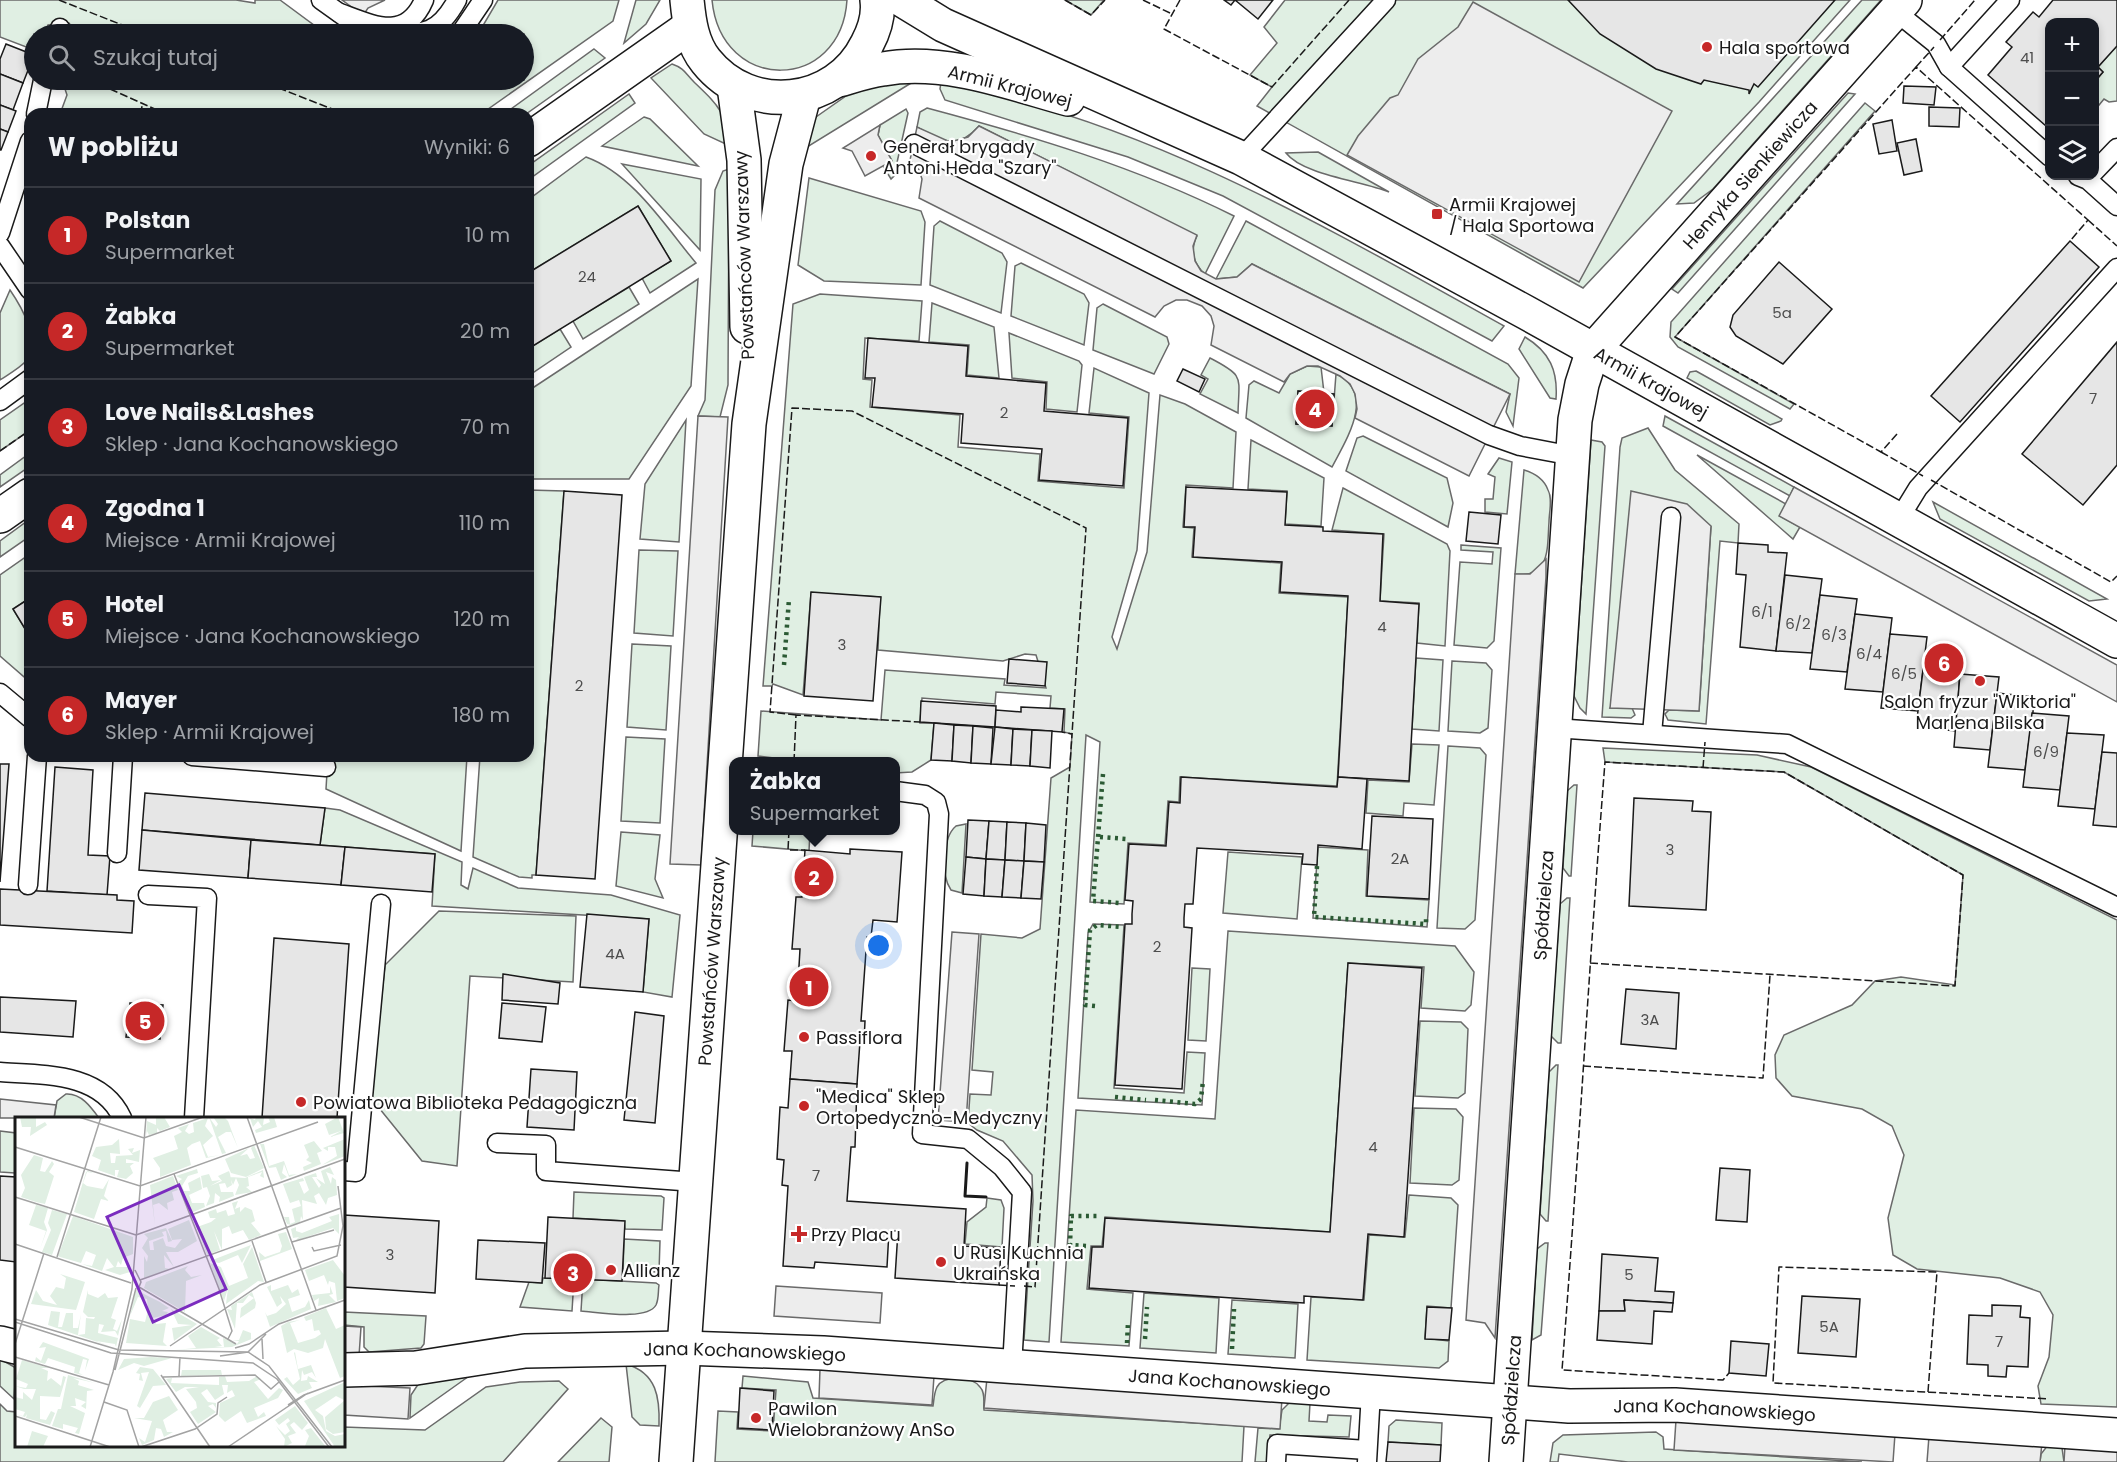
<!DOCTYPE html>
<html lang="pl">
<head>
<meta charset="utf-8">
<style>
	body { margin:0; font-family:Poppins,sans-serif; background:#20242c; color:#f1f3f6 }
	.controls { position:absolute; right:18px; top:18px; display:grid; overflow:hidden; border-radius:12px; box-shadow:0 3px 9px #0003 }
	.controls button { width:54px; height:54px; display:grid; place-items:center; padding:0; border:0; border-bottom:2px solid #363941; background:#171b24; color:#f1f3f6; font:30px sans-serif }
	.you { position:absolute; left:879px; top:946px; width:21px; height:21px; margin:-15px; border:4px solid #fff; border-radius:50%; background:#1a73e8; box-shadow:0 0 0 9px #1a73e833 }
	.badge { display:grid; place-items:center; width:39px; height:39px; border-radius:50%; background:#c62828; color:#fff; font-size:20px; font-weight:700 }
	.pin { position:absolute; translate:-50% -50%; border:3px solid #fff; box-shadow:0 2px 6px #0006 }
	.popup { position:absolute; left:729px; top:757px; width:171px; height:78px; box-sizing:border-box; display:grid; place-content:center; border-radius:12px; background:#171b24; filter:drop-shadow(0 2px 4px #0005); font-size:20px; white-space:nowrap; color:#9ea1a6 }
	.popup b { font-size:22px; color:#f1f3f6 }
	.popup::after { content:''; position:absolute; left:50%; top:100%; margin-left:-12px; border:12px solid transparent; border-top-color:#171b24 }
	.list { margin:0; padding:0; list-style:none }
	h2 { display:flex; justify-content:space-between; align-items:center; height:78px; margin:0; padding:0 24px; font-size:26px }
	h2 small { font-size:20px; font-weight:400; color:#9ea1a6 }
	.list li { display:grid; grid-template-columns:39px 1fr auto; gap:18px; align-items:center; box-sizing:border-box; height:96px; padding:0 24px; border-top:2px solid #363941 }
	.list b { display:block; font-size:22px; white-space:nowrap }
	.list p { margin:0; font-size:20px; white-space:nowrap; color:#9ea1a6 }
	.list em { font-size:20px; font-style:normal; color:#9ea1a6 }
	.icon { flex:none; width:33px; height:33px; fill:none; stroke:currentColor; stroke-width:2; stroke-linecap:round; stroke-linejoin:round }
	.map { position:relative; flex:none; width:2117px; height:1462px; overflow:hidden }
	.search { position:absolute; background:#171b24; box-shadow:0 3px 9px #0003; left:24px; top:24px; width:510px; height:66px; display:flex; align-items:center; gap:15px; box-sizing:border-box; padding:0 21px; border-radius:33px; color:#9ea1a6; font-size:22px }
	.panel { position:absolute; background:#171b24; box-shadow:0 3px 9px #0003; left:24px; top:108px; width:510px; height:654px; border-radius:18px }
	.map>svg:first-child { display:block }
	.green { fill:#e0efe3; stroke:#6a6a6a; stroke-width:1.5 }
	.parking { fill:#ededed; stroke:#6a6a6a; stroke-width:1.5 }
	.building { fill:#e6e6e6; stroke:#1a1a1a; stroke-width:1.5 }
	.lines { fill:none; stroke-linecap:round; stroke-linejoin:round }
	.lane-casing { stroke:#1a1a1a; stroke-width:21 }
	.street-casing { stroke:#1a1a1a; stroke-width:36 }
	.secondary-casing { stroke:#1a1a1a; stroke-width:36 }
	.lane { stroke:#fff; stroke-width:18 }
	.street { stroke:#fff; stroke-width:33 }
	.secondary { stroke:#fff; stroke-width:33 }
	.hedge { stroke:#2b5a34; stroke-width:4.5; stroke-dasharray:3 4.5; stroke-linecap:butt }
	.fence { stroke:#1a1a1a; stroke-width:1.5; stroke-dasharray:8 3; stroke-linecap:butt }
	.wall { stroke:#1a1a1a; stroke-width:3 }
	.poi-dot { fill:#c62828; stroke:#fff; stroke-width:2 }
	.labels { text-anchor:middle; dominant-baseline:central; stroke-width:4.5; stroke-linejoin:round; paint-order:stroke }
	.number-label { font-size:15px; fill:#4d4d4d }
	.poi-label { font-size:18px; fill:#1a1a1a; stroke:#fff; text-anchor:start }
	.street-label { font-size:18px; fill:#1a1a1a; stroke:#fff }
	.inset-road { fill:none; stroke:#a3a3a3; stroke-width:1.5 }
	.view { fill:#7b2cbf; fill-opacity:0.15; stroke:#7b2cbf; stroke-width:3 }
	.inset-edge { fill:none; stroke:#1a1a1a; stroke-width:3 }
</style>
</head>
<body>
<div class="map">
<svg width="2117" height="1462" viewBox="0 0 2117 1462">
	<rect width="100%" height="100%" fill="#fff"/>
	<g class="green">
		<polygon points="0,0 236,0 255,3 255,0 280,0 326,34 74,34 75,31 69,23 48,25 45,34 34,34 34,50 0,37"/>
		<polygon points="498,0 619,0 613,21 481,114 60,114 67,95 62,80 524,80 524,34 478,34"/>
		<polygon points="636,0 660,0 646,24 624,43"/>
		<path d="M712,0H847C841,93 721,94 712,0Z"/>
		<polygon points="1065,0 1104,0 1091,15"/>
		<polygon points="1285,0 1850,0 1759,102 1583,288 1257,106 1272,87 1250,75 1277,43 1264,27"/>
		<polygon points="1862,0 1881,0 1713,189 1694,203 1677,204"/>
		<polygon points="2117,46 2117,101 2109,102 2104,99 2095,110 2095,82 2103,72 2098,67"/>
		<polygon points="594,49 605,58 526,114 504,114"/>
		<path d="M672,64C684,68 686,74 694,82C721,108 723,109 730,146L704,134L651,78Z"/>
		<polygon points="916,80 799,152 809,125 816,117 856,89"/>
		<path d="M941,82C1146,121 1324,226 1504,326L1492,341L1223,196L1128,157L945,100L940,89Z"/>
		<polygon points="1848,93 1855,94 1678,293 1672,289"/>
		<polygon points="629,94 635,103 528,180 528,166"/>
		<polygon points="1865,103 1875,111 1675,337 1794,404 1790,409 1678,347 1670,337 1671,322"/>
		<path d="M927,108C1032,136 1136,167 1234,216L1205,274C1193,264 1190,250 1197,236L979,126C957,151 942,141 917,127L920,112Z"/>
		<polygon points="906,109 908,113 894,176 891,179 883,166 892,161 878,135 880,125"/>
		<polygon points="644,117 650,119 698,166 602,146"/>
		<path d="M1318,152L1389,192C1362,181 1303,175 1286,153Z"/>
		<path d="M586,157C633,174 665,226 696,263L650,293L642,278L671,261L638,206L528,273V200Z"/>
		<polygon points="622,164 701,179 700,250"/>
		<polygon points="729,169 728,385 720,417 698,416 705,400 715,190 723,171"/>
		<polygon points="809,178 921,211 925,222 921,285 824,281 798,265"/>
		<polygon points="940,221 1002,253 1007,262 1001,313 930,285 934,226"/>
		<polygon points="1246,221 1508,364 1519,378 1513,426 1506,412 1510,394 1252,264 1237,277 1216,279"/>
		<polygon points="1021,263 1084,294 1089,303 1084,345 1011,316 1015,266"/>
		<polygon points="698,279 691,386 629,479 528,479 528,391"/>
		<polygon points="629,287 639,304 583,339 573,321"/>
		<path d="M10,290C21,306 41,340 27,360C20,368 9,374 0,380V313Z"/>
		<polygon points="820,294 922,301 919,341 865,338 863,379 872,380 870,407 960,415 958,447 1040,454 1038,481 1124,488 1129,417 1089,413 1094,368 1149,393 1137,550 1112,637 1117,649 1147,552 1160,395 1185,404 1236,432 1233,488 1186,485 1183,527 1194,528 1192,557 1281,563 1279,593 1348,597 1337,786 1180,777 1179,802 1168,801 1165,845 1128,843 1124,904 1090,902 1100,742 1086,735 1049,1342 1024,1340 1033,1201 1032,1175 1003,1141 977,1130 968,1123 970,1094 991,1095 993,1072 972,1070 981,934 1022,938 1040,929 1051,778 1070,767 1072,734 1064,732 1065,709 1050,708 1051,696 996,692 995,704 922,698 920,723 934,723 931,760 912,772 895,773 895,762 806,762 758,756 761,711 881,720 885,670 1005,679 1004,685 1046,688 1036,655 1025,654 1003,661 878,650 880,597 811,593 803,695 773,684 772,686 763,686 793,304"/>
		<polygon points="932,303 994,327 999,378 967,375 969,345 929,342"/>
		<polygon points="1103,304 1167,337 1169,344 1154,374 1093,350 1097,308"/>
		<polygon points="560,329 571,347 528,376 528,349"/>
		<polygon points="1009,333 1079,361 1082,365 1077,412 1046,409 1047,382 1012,378"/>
		<path d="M1525,337C1550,352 1558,371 1556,399L1550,398L1519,349Z"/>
		<path d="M1210,358C1245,376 1239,376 1238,413L1200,394L1208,379L1201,375Z"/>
		<path d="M1307,366L1321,367L1324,393L1298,391L1296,424L1332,426L1336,374C1377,393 1346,440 1332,467L1246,418L1249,385L1254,381L1279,393L1290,374Z"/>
		<polygon points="1696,371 1782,419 1781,421 1770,425 1687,378 1690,372"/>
		<polygon points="30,399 30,430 0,451 0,420"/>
		<polygon points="1665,416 1794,487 1790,496 1663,426"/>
		<polygon points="686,420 679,542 640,539 645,484"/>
		<polygon points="1648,428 1675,470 1739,524 1738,543 1720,541 1706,724 1668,720 1665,714 1669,710 1699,711 1711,526 1610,708 1632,708 1635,715 1631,718 1602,717 1620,447 1622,438"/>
		<polygon points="1363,436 1447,478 1453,503 1448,527 1346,471 1357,438"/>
		<polygon points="1251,440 1324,478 1321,526 1285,524 1287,491 1248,489"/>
		<polygon points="1591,440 1602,442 1605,446 1586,714 1580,708 1574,696"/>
		<polygon points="30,453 30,466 0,487 0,475"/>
		<polygon points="1697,455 1786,504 1780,516 1800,527 1793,539"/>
		<polygon points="1499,458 1512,462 1507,514 1485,512 1485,499 1493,499 1495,477 1488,474"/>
		<path d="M1524,470C1534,473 1544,479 1548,490C1553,499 1549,512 1549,522C1547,548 1551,578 1515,574Z"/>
		<polygon points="1343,488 1447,544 1450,551 1445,646 1417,643 1419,603 1380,601 1384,534 1332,530"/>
		<polygon points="528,490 564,491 536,875 532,875 532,878 519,877 473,857 480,756 528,756"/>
		<polygon points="1933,502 2107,599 2089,601 1940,519"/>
		<polygon points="30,519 30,536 0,557 0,541"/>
		<polygon points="1461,545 1501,548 1494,641 1487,648 1454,645 1460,562 1492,564 1493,552 1461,550"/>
		<polygon points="639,550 678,551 673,636 634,633"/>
		<polygon points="30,554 30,598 13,609 30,637 30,682 0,656 0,575"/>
		<polygon points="632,644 671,646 666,730 627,727"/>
		<polygon points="1416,658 1443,660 1439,731 1412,729"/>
		<polygon points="1452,661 1486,663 1492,670 1488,728 1480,733 1448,731"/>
		<polygon points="626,737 665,739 660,823 621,821"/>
		<polygon points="1412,744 1439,745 1434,805 1404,803 1403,816 1366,813 1368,780 1409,782"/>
		<polygon points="1448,746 1480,748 1486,755 1475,920 1465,929 1437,928"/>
		<polygon points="1603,748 1757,755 1811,767 2117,920 2117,1407 2041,1404 2038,1386 2049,1357 2053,1315 2040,1292 2000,1278 1917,1269 1893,1255 1888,1218 1904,1155 1892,1126 1862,1109 1792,1096 1776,1078 1775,1055 1784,1035 1852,1005 1875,981 1901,977 1955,985 1963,875 1784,772 1605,762"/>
		<polygon points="328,756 467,756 461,851 326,789"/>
		<polygon points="1574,785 1577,785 1571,876 1569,876 1563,868 1567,791"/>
		<polygon points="325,808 340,810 462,862 461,885 468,889 473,868 518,888 611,895 680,915 672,997 643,992 649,919 432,906 435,854 320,845"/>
		<path d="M966,824L962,893L951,890C941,876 942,838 956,826Z"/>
		<polygon points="753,831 810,831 809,851 752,846"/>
		<polygon points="621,832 660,835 655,879 663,898 616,886"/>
		<polygon points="1318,847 1368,850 1366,896 1429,900 1427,927 1313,918"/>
		<polygon points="1228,852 1302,857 1297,919 1223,913"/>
		<polygon points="1567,898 1570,898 1561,1043 1558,1043 1551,1036 1560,904"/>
		<polygon points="439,911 576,916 573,982 470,976 457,1166 422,1161 371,1098 385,965"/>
		<polygon points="1093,924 1124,925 1114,1088 1184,1093 1187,1052 1205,1053 1202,1105 1078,1098 1088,933"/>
		<polygon points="1228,931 1455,946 1474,972 1471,1005 1465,1011 1421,1008 1424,967 1348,963 1330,1232 1105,1217 1102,1246 1091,1246 1087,1289 1133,1293 1129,1346 1061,1342 1076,1110 1215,1119"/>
		<polygon points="1192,968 1210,969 1206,1041 1188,1040"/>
		<polygon points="1420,1021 1461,1022 1468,1029 1465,1093 1458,1098 1415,1096"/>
		<polygon points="1556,1065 1558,1065 1548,1221 1546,1221 1540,1214 1549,1072"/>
		<path d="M66,1094C81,1093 91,1107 99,1118H54L57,1101Z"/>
		<polygon points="1414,1108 1456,1109 1463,1117 1459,1180 1452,1185 1410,1183"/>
		<polygon points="0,1131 16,1133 15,1173 0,1172"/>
		<polygon points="574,1192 661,1196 664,1198 662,1230 625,1229 624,1221 573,1218"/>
		<polygon points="1409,1195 1451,1198 1458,1205 1451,1308 1427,1306 1425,1338 1449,1341 1448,1361 1439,1368 1307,1360 1311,1297 1364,1300 1369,1235 1405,1237"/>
		<polygon points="987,1198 1001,1200 1004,1208 1002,1247 965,1244 967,1222 986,1207"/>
		<polygon points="624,1239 660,1241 659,1272 623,1271"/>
		<polygon points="1545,1243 1548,1243 1541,1335 1532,1340 1537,1249"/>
		<polygon points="543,1278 574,1279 572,1311 520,1307 529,1282 542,1283"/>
		<path d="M583,1279L656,1283L659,1285C658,1291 659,1299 656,1305C647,1321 598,1312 581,1311Z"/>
		<polygon points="1144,1293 1219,1298 1216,1353 1140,1348"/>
		<polygon points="1232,1300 1298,1304 1295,1358 1228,1354"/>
		<polygon points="344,1312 426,1316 424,1344 421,1348 369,1352 364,1347 364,1327 344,1325"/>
		<polygon points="0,1359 16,1368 14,1399 0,1386"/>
		<path d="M626,1364C657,1373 660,1398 659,1426L640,1425L632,1417Z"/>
		<polygon points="472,1374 410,1418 411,1395 419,1383"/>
		<path d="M743,1376L808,1382L813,1398L933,1406C934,1400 934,1393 937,1387C944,1375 972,1376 980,1387C986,1393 983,1403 984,1410L1244,1426L1242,1462H715L718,1411L738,1412L737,1429L773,1431L776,1390L742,1388Z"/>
		<polygon points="559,1381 568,1389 503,1462 0,1462 0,1404 7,1411 16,1412 16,1446 344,1446 344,1427 425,1430 486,1387 520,1382"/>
		<polygon points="1291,1401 1310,1403 1309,1421 1327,1422 1328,1415 1351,1416 1349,1437 1270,1435 1268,1462 1255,1462 1258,1428 1279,1429 1282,1410"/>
		<polygon points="601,1418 612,1427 609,1462 558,1462"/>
		<polygon points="1396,1420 1442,1423 1441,1445 1388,1442 1389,1426"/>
		<polygon points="1656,1432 1663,1437 1664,1449 1862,1462 1628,1462 1559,1454 1558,1462 1550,1462 1553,1443 1563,1435"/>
		<polygon points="2048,1445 2062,1448 2064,1462 2040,1462 2041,1454"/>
	</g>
	<g class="parking">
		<polygon points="342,0 385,0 368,8 364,14 368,19"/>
		<polygon points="1473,2 1672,111 1579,282 1347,155 1358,136 1390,98 1398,95 1418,59 1458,27"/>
		<polygon points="880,125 878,135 892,161 865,176 852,151 843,148"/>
		<polygon points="979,126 1197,235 1193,246 1195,261 1201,271 1216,279 1237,277 1252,264 1510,394 1469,476 1355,418 1357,409 1355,394 1350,384 1340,376 1318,366 1307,366 1290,374 1284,382 1211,345 1214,326 1211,316 1202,306 1187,300 1176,300 1164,306 1155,317 919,198 922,179 919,170 910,160 917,127 950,142 968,137"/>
		<polygon points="698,416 728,417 701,865 670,864"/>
		<polygon points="1794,487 2117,665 2117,702 1779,516"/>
		<polygon points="1631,491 1687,504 1711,526 1699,711 1610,708"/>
		<polygon points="1546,559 1546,577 1495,1338 1485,1323 1466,1320 1493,909 1515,574 1530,574"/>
		<polygon points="952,932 979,934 966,1122 938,1120"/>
		<polygon points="0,1099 56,1105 54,1118 0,1118"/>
		<polygon points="776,1286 882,1293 880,1323 774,1316"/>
		<polygon points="344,1326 361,1327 359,1356 344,1356"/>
		<polygon points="820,1369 934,1376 932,1405 819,1398"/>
		<polygon points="987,1378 1282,1398 1280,1429 984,1408"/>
		<polygon points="344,1385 410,1388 408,1419 344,1415"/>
		<polygon points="1676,1420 1895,1434 1893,1462 1674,1450"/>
		<polygon points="1929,1436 2042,1443 2040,1462 1927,1462"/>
		<polygon points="2065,1445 2117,1448 2117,1462 2064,1462"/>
	</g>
	<g class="building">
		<polygon points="1224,0 1273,0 1258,19 1235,0 1231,5"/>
		<polygon points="1568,0 1835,0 1758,87 1754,84 1749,94 1749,90 1704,80 1701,84 1656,69 1600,34"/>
		<polygon points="2053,0 2117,0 2117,46 2098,67 2103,72 2094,82 2094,22 2050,22 2050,122 2046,126 1988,75 2012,47 2006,42 2033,12 2039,17"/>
		<polygon points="6,44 34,55 23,83 0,74 0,59"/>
		<polygon points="0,74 23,83 13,110 0,105"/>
		<polygon points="1904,86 1936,87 1934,105 1903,103"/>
		<polygon points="0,105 16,111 8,132 0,129"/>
		<polygon points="1929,107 1960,108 1959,127 1929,126"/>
		<polygon points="1892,120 1897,151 1879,154 1873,124"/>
		<polygon points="0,129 8,132 1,150 0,150"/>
		<polygon points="1916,139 1922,171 1904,175 1897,143"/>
		<polygon points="638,206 671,261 528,349 528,273"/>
		<polygon points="2070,241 2099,267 1960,422 1931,396"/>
		<polygon points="1779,262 1832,309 1783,364 1736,336 1730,327 1733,315"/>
		<polygon points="868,338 968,346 966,376 1046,383 1044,411 1128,418 1123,486 1039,480 1042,449 961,443 963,414 872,407 875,378 865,378"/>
		<polygon points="2117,342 2117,465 2083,505 2022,454"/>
		<polygon points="1183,369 1205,379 1199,392 1177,381"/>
		<polygon points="1298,391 1334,394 1332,426 1296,424"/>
		<polygon points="1186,487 1287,492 1285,525 1323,527 1323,531 1383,534 1380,601 1419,604 1409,781 1338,777 1348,596 1280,592 1282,562 1193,557 1195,527 1184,527"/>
		<polygon points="564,491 622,495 595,879 536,875"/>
		<polygon points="1469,512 1501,515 1498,544 1466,541"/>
		<polygon points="1738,543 1768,545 1768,552 1787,553 1776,651 1740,647 1746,575 1736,574"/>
		<polygon points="1785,575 1822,579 1812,653 1776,651"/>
		<polygon points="811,592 881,597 873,701 804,696"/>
		<polygon points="1820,595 1857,599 1847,672 1810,669"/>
		<polygon points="30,598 30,637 13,609"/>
		<polygon points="1855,614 1892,618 1883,692 1845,689"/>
		<polygon points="1890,634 1927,637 1918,711 1881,708"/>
		<polygon points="1925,654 1961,656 1956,731 1916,727"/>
		<polygon points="1009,659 1047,662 1045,686 1007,683"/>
		<polygon points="1960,674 1999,677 1990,750 1954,747"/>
		<polygon points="1997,693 2035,697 2025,770 1988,767"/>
		<polygon points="921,701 996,706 995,727 920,722"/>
		<polygon points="1021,707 1064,709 1062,732 995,727 996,710 1021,712"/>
		<polygon points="2032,713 2069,716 2060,790 2023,787"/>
		<polygon points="934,723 954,725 952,761 931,760"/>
		<polygon points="954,725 973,726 971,763 952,761"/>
		<polygon points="973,726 993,728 991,764 971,763"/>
		<polygon points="995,727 1013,729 1011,765 991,764"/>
		<polygon points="1013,729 1032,730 1030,766 1011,765"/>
		<polygon points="1032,730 1052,731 1050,768 1030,766"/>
		<polygon points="2067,733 2104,735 2095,809 2058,806"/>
		<polygon points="2102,752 2117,753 2117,827 2093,825"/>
		<polygon points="0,764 9,764 0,882"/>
		<polygon points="55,767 93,770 88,855 110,856 107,895 47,891"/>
		<polygon points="1181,777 1337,787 1338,777 1367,779 1362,849 1318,845 1317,865 1302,864 1303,854 1197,848 1193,904 1185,904 1184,918 1184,927 1192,928 1182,1089 1115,1085 1125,924 1132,924 1132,914 1133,901 1125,900 1129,844 1166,846 1169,802 1180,803"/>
		<polygon points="145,793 325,808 320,845 142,830"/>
		<polygon points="1634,798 1693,801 1692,811 1711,812 1706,910 1629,906"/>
		<polygon points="1372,816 1433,819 1429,899 1367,896"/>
		<polygon points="968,820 989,821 986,859 966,857"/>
		<polygon points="989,821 1007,822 1005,860 986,859"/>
		<polygon points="1007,822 1026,823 1024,861 1005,860"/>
		<polygon points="1026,823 1046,825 1044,862 1024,861"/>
		<polygon points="142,830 251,840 248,878 139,870"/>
		<polygon points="251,840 345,847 341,885 248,878"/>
		<polygon points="345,847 435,854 432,892 341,885"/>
		<polygon points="850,849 902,852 897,922 873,920 871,937 867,937 861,1021 865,1021 864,1042 860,1041 857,1084 790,1079 792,1051 784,1051 788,1000 797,1001 800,949 792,949 796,897 802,897 805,850 850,854"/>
		<polygon points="966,857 986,859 984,896 963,894"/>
		<polygon points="986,859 1005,860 1002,897 984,896"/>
		<polygon points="1005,860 1024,861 1021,898 1002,897"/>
		<polygon points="1024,861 1044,862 1041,899 1021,898"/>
		<polygon points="0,889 117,895 117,900 134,901 132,933 0,925"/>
		<polygon points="587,914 649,919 643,992 580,987"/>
		<polygon points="274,938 349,944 337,1118 262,1118"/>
		<polygon points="1348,963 1422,968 1404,1237 1368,1234 1363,1300 1304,1296 1304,1303 1089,1288 1092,1247 1103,1247 1105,1218 1330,1232"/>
		<polygon points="503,974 560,983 558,1004 502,1000"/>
		<polygon points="1626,989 1679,993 1676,1049 1621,1044"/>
		<polygon points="0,997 76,1001 73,1037 0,1032"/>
		<polygon points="130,1003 163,1005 160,1039 126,1037"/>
		<polygon points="502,1003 546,1007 542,1042 499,1038"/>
		<polygon points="635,1012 664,1016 655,1123 624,1120"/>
		<polygon points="531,1069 577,1072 574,1130 527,1127"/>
		<polygon points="790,1079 857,1084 855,1147 851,1147 847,1201 966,1209 964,1246 1001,1248 999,1285 895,1278 898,1231 889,1231 887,1267 815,1262 814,1268 783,1266 788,1186 782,1185 784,1160 777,1159 780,1107 788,1108"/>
		<polygon points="1720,1168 1750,1170 1747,1222 1716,1220"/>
		<polygon points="0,1176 16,1177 16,1262 0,1260"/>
		<polygon points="344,1215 439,1221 435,1293 344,1287"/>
		<polygon points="548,1217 625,1221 622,1281 545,1278"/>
		<polygon points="478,1240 545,1243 542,1283 476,1279"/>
		<polygon points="1602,1254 1658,1258 1655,1291 1674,1292 1673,1303 1624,1300 1625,1311 1599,1311"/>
		<polygon points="1802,1296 1860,1299 1856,1357 1798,1353"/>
		<polygon points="1624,1300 1673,1303 1672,1312 1654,1311 1652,1344 1597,1340 1599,1311 1625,1311"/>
		<polygon points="1992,1305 2021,1306 2020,1317 2030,1318 2028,1367 2007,1366 2006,1377 1988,1376 1988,1365 1967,1364 1969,1315 1992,1316"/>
		<polygon points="1427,1307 1452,1308 1449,1340 1425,1339"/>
		<polygon points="1731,1341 1769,1344 1766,1376 1729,1373"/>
		<polygon points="740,1388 774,1391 772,1430 738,1428"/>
		<polygon points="1388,1442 1441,1445 1440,1462 1386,1462"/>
	</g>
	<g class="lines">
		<defs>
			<g id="lane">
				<polyline points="321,0 349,20"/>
				<polyline points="1895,11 1936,44 1949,67 2050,157"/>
				<path d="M340,13C373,25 406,42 424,0"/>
				<path d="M390,29C424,38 440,31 457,0"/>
				<polyline points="58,34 60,28"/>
				<polyline points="460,34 483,0"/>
				<polyline points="1949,67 2010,0"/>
				<polyline points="36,114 43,80"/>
				<polyline points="914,144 1489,435 1520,446 1573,456"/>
				<polyline points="1241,158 1386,0"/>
				<polyline points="2094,172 2117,148"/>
				<polyline points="2078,176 2088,180 2117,206"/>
				<polyline points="0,233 30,141"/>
				<polyline points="0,246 30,290"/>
				<polyline points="0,401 30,379"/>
				<polyline points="1899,519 1918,488 2117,268"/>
				<polyline points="0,693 30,718"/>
				<polyline points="1554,728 1787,744 2117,907"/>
				<polyline points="1652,734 1671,517"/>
				<polyline points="192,756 326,767"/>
				<polyline points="895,791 925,795 936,802 939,814 922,1134 968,1139 1002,1167 1022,1192 1012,1367"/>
				<polyline points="117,853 123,756"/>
				<polyline points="28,885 37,756"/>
				<polyline points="148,895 207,898 194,1118"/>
				<path d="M0,1072C43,1075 101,1072 122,1118"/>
				<polyline points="497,1143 546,1145 546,1171 695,1182"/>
				<polyline points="344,1171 356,1172 381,904"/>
				<polyline points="1276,1462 1277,1444 1367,1450"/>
				<polyline points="1367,1462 1371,1392"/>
			</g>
			<g id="street">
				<polyline points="734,86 744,160 747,327"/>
				<polyline points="528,140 689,27"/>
				<polyline points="0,516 30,495"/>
				<polyline points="0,1343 16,1347"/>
				<path id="s1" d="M344,1370L416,1368L525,1351L684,1348L823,1353L1569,1406L1675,1405L2117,1435"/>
				<path id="s2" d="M676,1462L749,424L786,164L804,96"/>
				<path id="s3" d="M1506,1462L1575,420L1582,384L1593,350L1905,0"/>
			</g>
			<g id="secondary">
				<path d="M687,0C689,21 692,44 706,61C750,116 836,107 867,44C874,31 879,15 877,0"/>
				<path id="s4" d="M902,0L943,25L1241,158L1527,313L2117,641"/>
				<path d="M839,80C853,76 868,71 883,69C945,58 1010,83 1068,99"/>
			</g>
		</defs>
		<use href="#lane" class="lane-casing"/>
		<use href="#street" class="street-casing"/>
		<use href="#secondary" class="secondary-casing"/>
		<use href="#lane" class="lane"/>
		<use href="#street" class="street"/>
		<use href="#secondary" class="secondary"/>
		<g class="hedge">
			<polyline points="784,665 789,599"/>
			<polyline points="1103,774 1093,901 1120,903"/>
			<polyline points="1100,837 1127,839"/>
			<polyline points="1317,866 1314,917 1426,924 1426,918"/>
			<polyline points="1095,1006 1085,1005 1090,930 1097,925 1122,927"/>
			<polyline points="1115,1097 1146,1100"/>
			<polyline points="1155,1100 1195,1104 1201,1099 1203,1081"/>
			<polyline points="1086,1246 1070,1245 1071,1216 1099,1216"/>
			<polyline points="1145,1339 1147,1307"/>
			<polyline points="1127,1343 1128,1322"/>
			<polyline points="1232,1349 1234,1309"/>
		</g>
		<g class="fence">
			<polyline points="59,0 145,34"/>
			<polyline points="1065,0 1091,15 1105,0"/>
			<polyline points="1143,0 1172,14"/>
			<polyline points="1180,0 1164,29 1272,87 1349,0"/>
			<polyline points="1940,40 1975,0"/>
			<polyline points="1916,67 1934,47"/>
			<polyline points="90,80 166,114"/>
			<polyline points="258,80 345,114"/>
			<polyline points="140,114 143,103"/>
			<polyline points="2088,220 2117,246"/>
			<polyline points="1897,434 1881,452 1675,337 1916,67 2088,220 2070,241"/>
			<polyline points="0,451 30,430"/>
			<polyline points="1881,452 1923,476"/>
			<polyline points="1931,480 2111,582 2117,576"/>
			<polyline points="796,715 770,712 792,408 852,411 1086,528 1072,734"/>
			<polyline points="794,762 796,715 920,722"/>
			<polyline points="1703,768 1705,742"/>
			<polyline points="789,830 788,850 805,850"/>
			<path d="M1590,963L1955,986L1963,875L1784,772L1605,762C1589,964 1578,1167 1562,1370L1723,1380L1729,1373"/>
			<polyline points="1583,1066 1763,1078 1770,975"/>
			<polyline points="999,1285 1015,1286"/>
			<polyline points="1024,1286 1035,1287 1072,734 1062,732"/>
			<path d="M1928,1392L1937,1272L1779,1267L1773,1383C1830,1386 1887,1390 1944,1393L2049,1399"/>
		</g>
		<polyline class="wall" points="967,1163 965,1196 986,1197"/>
	</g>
	<g class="poi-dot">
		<circle cx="1707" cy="47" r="6"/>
		<circle cx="871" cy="156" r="6"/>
		<rect x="1431" y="208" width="12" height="12" rx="3"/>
		<circle cx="1980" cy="681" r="6"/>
		<circle cx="804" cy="1037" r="6"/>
		<circle cx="301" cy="1102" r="6"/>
		<circle cx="804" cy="1106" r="6"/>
		<path d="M796 1225h6v6h6v6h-6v6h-6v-6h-6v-6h6z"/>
		<circle cx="941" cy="1262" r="6"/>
		<circle cx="611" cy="1270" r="6"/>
		<circle cx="756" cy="1418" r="6"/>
	</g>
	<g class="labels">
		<g class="number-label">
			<text x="2027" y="57">41</text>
			<text x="587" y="276">24</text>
			<text x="1782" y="312">5a</text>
			<text x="2093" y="398">7</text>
			<text x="1004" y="412">2</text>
			<text x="1762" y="611">6/1</text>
			<text x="1798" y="623">6/2</text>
			<text x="1382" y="626">4</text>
			<text x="1834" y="634">6/3</text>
			<text x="842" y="644">3</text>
			<text x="1869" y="653">6/4</text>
			<text x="1904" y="673">6/5</text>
			<text x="579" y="685">2</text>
			<text x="2046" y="751">6/9</text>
			<text x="1670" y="849">3</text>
			<text x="1400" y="858">2A</text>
			<text x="1157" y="946">2</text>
			<text x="615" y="953">4A</text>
			<text x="1650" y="1019">3A</text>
			<text x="1373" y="1146">4</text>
			<text x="816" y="1175">7</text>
			<text x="390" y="1254">3</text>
			<text x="1629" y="1274">5</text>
			<text x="1829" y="1326">5A</text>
			<text x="1999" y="1341">7</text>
		</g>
		<g class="poi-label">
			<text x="1719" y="47">Hala sportowa</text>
			<text x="883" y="146">Generał brygady<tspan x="883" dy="21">Antoni Heda "Szary"</tspan></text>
			<text x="1449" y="204">Armii Krajowej<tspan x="1449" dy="21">/ Hala Sportowa</tspan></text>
			<text x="1980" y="701" text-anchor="middle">Salon fryzur "Wiktoria"<tspan x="1980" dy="21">Marlena Bilska</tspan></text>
			<text x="816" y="1037">Passiflora</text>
			<text x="816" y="1096">"Medica" Sklep<tspan x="816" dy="21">Ortopedyczno-Medyczny</tspan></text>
			<text x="313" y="1102">Powiatowa Biblioteka Pedagogiczna</text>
			<text x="811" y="1234">Przy Placu</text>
			<text x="953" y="1252">U Rusi Kuchnia<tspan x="953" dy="21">Ukraińska</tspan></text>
			<text x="623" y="1270">Allianz</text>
			<text x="768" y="1408">Pawilon<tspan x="768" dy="21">Wielobranżowy AnSo</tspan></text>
		</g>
		<g class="street-label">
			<text transform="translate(1010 86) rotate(14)">Armii Krajowej</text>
			<text stroke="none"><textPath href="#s3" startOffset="1352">Henryka Sienkiewicza</textPath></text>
			<text transform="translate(744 255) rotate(-92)">Powstańców Warszawy</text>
			<text stroke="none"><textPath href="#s4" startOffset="842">Armii Krajowej</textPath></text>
			<text stroke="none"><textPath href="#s3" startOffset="558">Spółdzielcza</textPath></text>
			<text stroke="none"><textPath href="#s2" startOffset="502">Powstańców Warszawy</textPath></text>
			<text stroke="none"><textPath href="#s1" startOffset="402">Jana Kochanowskiego</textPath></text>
			<text stroke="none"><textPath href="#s1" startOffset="888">Jana Kochanowskiego</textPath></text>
			<text stroke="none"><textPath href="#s3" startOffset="72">Spółdzielcza</textPath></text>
			<text stroke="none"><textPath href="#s1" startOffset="1374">Jana Kochanowskiego</textPath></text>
		</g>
	</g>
	<g transform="translate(15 1117)">
		<rect width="330" height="330" fill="#fff"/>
		<path d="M5,0H21V10L30,5L32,8L15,19L16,10H7ZM141,0H149L155,10L145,14L142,11V16L134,18L132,14L131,19L132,4L141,8ZM194,0L201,10L203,7L198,0L210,1L213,4L223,31L216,15H211L203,20L211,36L207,37ZM241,0L249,1L248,8L255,5L253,0H259L262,10L241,16L240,13L247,10L243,4L238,10L235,1L240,3ZM323,0L329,16L315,20L326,14L314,18L310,7ZM193,1L190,9L198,19L188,28L193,40L205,38L191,41L185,24L177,27L172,31L176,48L145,60V51L138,41L163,32L159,19L167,15L163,11L174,7L170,14L174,17L179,15L178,6ZM104,22L105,37L95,36L96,46H100L101,39L118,38L113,32L119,31L117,36L125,33L124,45L111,42V46H119L115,49L118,56L111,62L102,60L104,53H100V59L83,53L86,43L77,39L81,30L97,28ZM330,22V39L307,48L322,39L320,30H313V34L308,31ZM299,24L307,34L302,36L306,47L289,54L288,50L297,46L291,43L294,40L289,28ZM245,27H249L254,49L269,44L274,58L282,57L274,60L269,47L267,56L272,60L266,63L261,50L254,51ZM239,28L249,51L231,60L216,56L210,42L234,31L225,39L232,37L235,42L240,41L236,31ZM19,38L28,41L25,54L30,55L37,44L39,47L34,55L39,59L30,87L21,85L6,80L10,71L6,58ZM210,42L215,57L217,68L212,71L210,66L204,67L206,75H218L219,79L204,85L205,80L200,76L199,86L191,89L195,79L192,70L188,71L186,59L194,57L197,64L206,63L195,69L207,64L203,59L214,54ZM315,50L319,58L311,55L316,67L317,60L321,63L322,78L313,81L311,88L304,76L299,79L302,87L287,83L288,103L286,99L285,105L276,108L272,107L269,100H274L275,107L280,105L277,92L286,89L284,83L275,86L268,67L288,61L289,64L284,65L289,77L294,73L289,60L301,56L302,60H297L304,71L306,68L301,61L310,67L306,54ZM182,52L183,56L173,59L167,69L169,74H175L173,66L185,60L187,72L174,78L177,86H189L190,90L176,96L163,65L167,62L161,59ZM248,53L249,61L245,59L247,55L233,60L234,69L231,70L237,75L220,78L224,68L221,61L218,68L215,60L230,61ZM71,55L73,54L79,56L72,55L68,66L72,69L88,72L94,62L89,79L94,84L86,82L79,102L59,95ZM158,59L163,73L157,75L159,83L152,86L153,93L144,86L138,88L140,109L135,68ZM223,84L220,92L225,90V95L230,90L237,93L240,104L236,106L246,118L234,123L228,113L217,117L214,109L207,112V133L199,114L205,133L192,138L180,106L182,110L196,105L201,101H195L193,95L201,92L202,96L211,93L213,99L220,97L217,86ZM11,85L33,91L29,105L32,113L25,132L31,114L14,108L21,88ZM37,93L52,97L37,138L27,135L36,113L33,106ZM324,97V127V117L318,111L280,124L284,120L278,121L276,112L281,110V114L287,116L317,104L314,100ZM58,99L118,120V137L108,141L106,148L103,144L101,150H115V155L105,158L90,153L99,150L92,141L87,154L67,147L77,149L81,138L71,134L66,146L45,140L43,139ZM174,103L182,124L163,135H151L159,150L149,138L150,151L155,152L129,161V139L132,145L133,139L127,131L133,121L129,117L151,111L157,124L153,125L151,114L147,115L149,119L134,124L135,133H139L138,125L148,121L151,129L160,131L167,122L157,123L153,112ZM271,115L277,132L245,144L244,135L250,140L265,135L267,129L263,117ZM236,128L227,146L223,138L204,146L195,144ZM237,130L249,165L243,164L211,187L213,171L209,184L195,146L206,150L214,169L233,161L228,147ZM318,143L330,159V181L322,184L320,166L314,164L313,168L309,158L294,164L290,153ZM173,149L170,153L176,160L187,158L171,164L170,195L129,171L131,165ZM45,157L70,165L61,193L16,187L21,173L28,184L42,188L35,179L41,170L49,172L51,161ZM256,168V174L273,168L277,176L283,172L285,178L273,182L277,195L290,190L294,183L296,192L255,210L250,195L252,199L261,196L271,187L265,179L267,186L262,190L252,170ZM315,169L318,177L314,178L321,185L303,189L304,181L299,184L297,178L315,176ZM73,173V177L83,181L90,176L93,181L103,180L96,201L101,203L98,212L102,214L107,202L103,219L100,214L86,215L89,208L84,207L83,216L103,221L101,230L100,227L81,224L97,230L33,208L36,194L45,195L43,210H47L51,196H58V211H63L66,197L63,218L70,217L71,201L79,202L80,200H73L68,195ZM121,173L155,190L145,185L154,191L147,194L153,195L151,198L138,201L141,207L151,206L148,225L152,229L111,226L115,202L130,205L133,193L132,182L123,180L115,199ZM237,175L241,186L240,191L225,201L226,191L239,181L234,178L228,186H222L220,212L212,192L217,193L216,189ZM311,191L321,212L330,208V259L325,261L310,222L308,231L293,236L279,232L272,236L266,209L273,205L285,203L275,206L283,226L300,221L306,217L304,213L299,214L297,202L291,204L289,200ZM156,192L182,207L159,224L157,211L177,208L163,207ZM186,210L205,221L202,223L207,229L200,230H209L208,221L222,227L224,224H217L224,223L228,213L236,216V222L239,221L217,230L159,233L181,231L173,219ZM28,225L74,242L70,254L72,243L68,242L64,256L68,258L59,256L60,250L33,241L30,247L20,244L21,240L26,244L31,230L24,231ZM279,236L280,235L283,252L296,248L301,261L297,255L289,258L287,253L286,264L292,263L293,259L303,265H294L297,271L283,277L269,262L272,260L278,268L285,262ZM136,240L157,241L129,249L119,246L103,253L109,242ZM7,243L34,251H26L33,254L32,264L36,261L46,269L48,259L51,260L45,280L25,279V302L31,303L36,294L40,296L35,308L11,301L12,297L10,300L0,297L8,299L10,295L0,292V280L8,282V275L17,283L21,272H9L0,269L11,271L13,267L1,262ZM125,250L138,252L151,268L138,269L125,291L122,289L134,255L126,256L128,264L124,263L125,257L121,256ZM167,253H206L207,258L166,259ZM53,258L80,266L58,261L64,264L63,268L79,273L72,274L71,292L66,289L71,285L60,281L61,289H55L70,296L64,317L60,316L63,311L48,307V312L37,309L43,292H46ZM210,259L212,265L234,264L242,259L246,262L239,265L253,282L264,271L268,273L263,281L239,291L243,300L249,295L251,299L232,306L226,294L210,305L204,299L205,286L220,279L217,273L212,276L213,268H207L209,277L200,283L192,272L186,276L193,285L201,286V291L198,287L193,289L201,295L183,307L175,295L182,291L181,285L171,272L184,270H170L161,275L151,262L157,261L156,266L204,268V260ZM330,265L329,283L321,279L300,293L308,299L311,314L320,319L330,317V330H320L289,284ZM154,279L163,293L148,303L152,315H158L149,320L146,312L141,311L139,323L127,328L124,321L130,325L137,304L119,301H129L138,285ZM330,283V315L318,317L311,312L310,300ZM280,289L293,306L287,313L279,305L275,308L281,316L273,319L277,326L269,330L270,322L261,309L270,318L275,314L271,307L275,304L273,301L264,308L260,303ZM296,311L311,330L290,329L294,319L290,313ZM17,314L33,319L28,330H12Z" fill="#e0efe3"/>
		<path class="inset-road" d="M64,0L129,21L188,0M232,0L301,193M0,30L125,69L303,5M159,57L204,172L217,214L213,222M0,80L121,118M121,118L330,42M237,124L251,165M277,125L319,113M0,127L116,166M297,130L299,134L326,128M42,140L86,0M120,153L126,165L124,170M125,163L326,91M124,170L221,227M0,202L104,233L233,235L254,249L317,330M0,205L96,236L238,246L262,262L314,330M247,222L248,242M0,227L29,136M155,229L245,168L322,139L328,109L323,69M220,231L234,227L264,207L330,183M205,239L233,235L251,217M0,240L94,268M100,253L121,171M146,258L195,330M164,259L165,240M148,260L240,258L256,272L264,265M89,285L112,293L124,330M273,288L289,278L330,263M0,299L95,330M75,330L98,255L117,172L131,0M126,330L180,312L202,297L203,286L212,280M213,330L293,276"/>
		<path class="view" d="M164,68L211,172L138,205L92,100Z"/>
		<rect width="330" height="330" class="inset-edge"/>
	</g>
</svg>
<div class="controls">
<button>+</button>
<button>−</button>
<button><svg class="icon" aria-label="layers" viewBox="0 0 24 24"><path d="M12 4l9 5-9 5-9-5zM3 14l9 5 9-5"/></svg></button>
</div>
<div class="you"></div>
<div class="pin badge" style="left:809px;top:987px">1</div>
<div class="pin badge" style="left:814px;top:877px">2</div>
<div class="popup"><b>Żabka</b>Supermarket</div>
<div class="pin badge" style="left:573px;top:1273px">3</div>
<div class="pin badge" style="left:1315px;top:409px">4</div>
<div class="pin badge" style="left:145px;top:1021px">5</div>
<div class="pin badge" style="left:1944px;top:663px">6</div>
<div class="search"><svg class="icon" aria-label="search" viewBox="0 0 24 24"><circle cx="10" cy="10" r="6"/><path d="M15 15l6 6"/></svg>Szukaj tutaj</div>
<section class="panel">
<h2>W pobliżu<small>Wyniki: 6</small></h2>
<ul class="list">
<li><span class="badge">1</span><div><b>Polstan</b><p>Supermarket</p></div><em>10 m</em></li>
<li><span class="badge">2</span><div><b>Żabka</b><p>Supermarket</p></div><em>20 m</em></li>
<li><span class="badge">3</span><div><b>Love Nails&amp;Lashes</b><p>Sklep · Jana Kochanowskiego</p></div><em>70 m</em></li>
<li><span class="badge">4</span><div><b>Zgodna 1</b><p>Miejsce · Armii Krajowej</p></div><em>110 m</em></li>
<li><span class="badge">5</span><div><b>Hotel</b><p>Miejsce · Jana Kochanowskiego</p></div><em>120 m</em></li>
<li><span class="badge">6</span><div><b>Mayer</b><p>Sklep · Armii Krajowej</p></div><em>180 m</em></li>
</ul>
</section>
</div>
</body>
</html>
